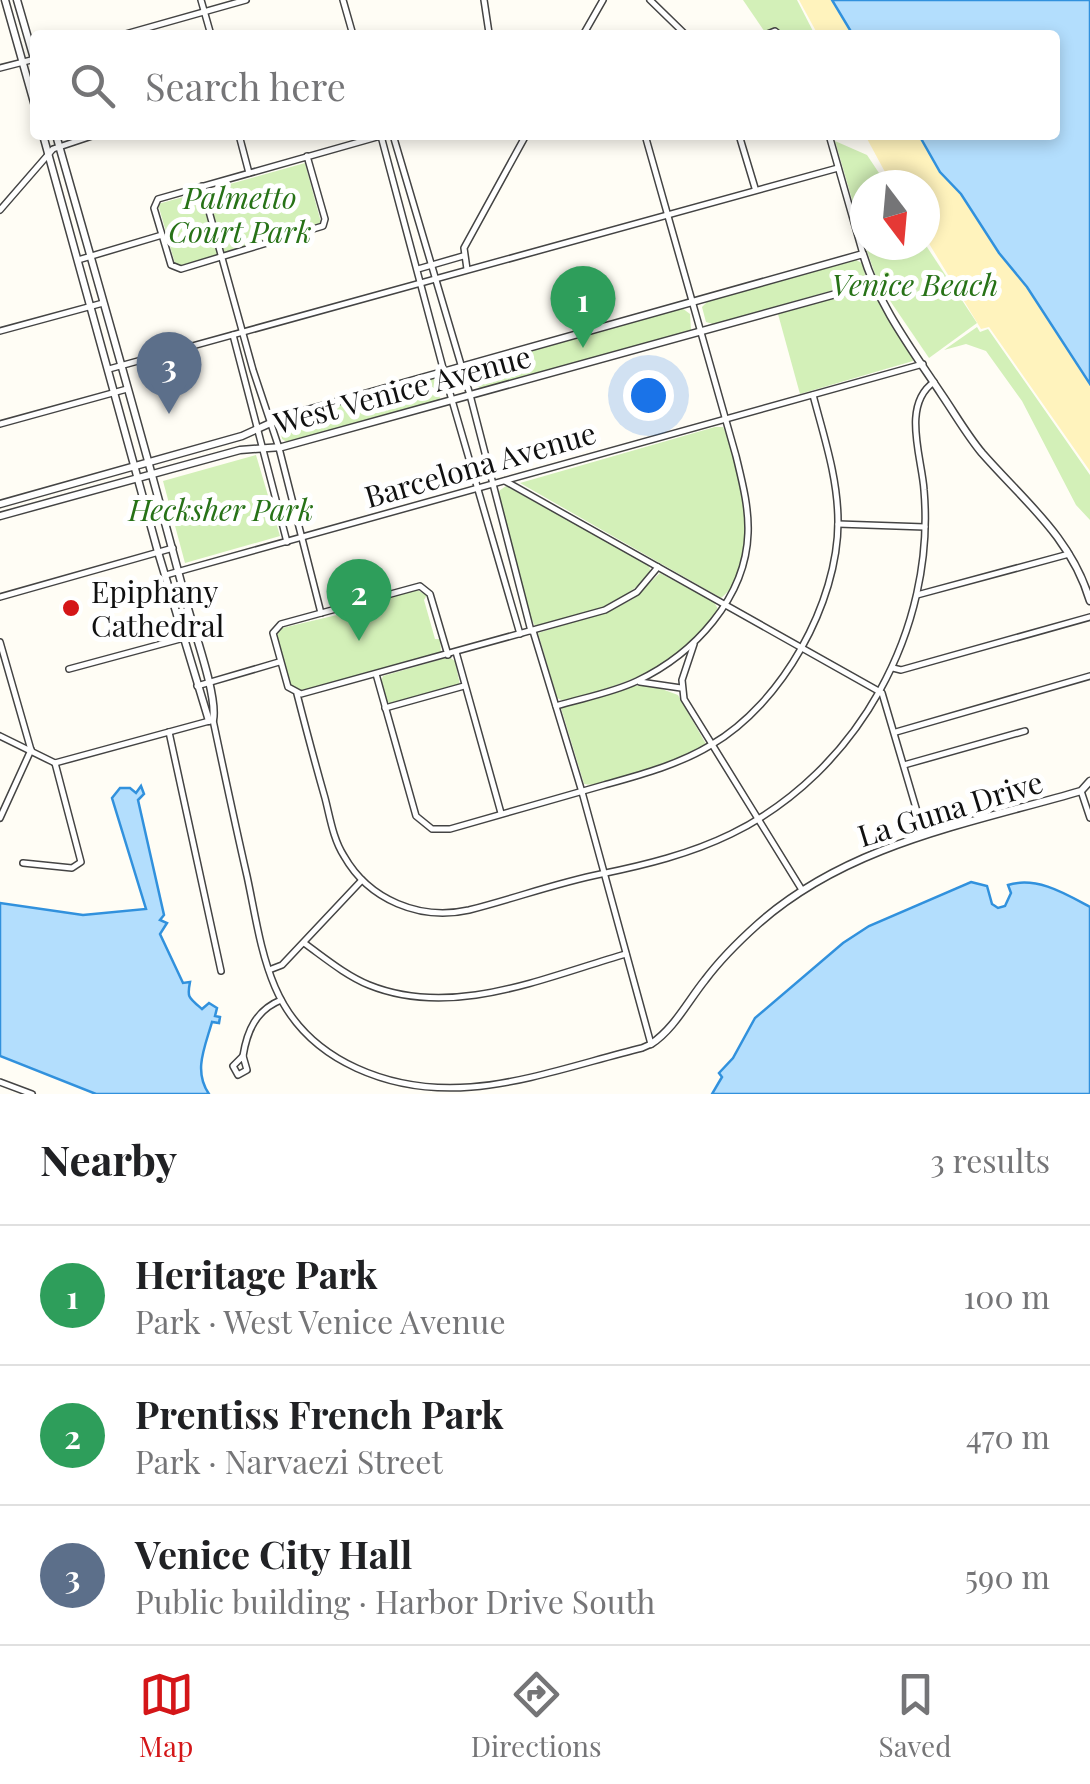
<!DOCTYPE html>
<html lang="en">
<head>
<meta charset="utf-8">
<style>
	body { margin:0; font-family:"Playfair Display",serif; background:#f6f6f6; color:#202124 }
	.compass { position:absolute; left:850px; top:170px; width:90px; height:90px; border-radius:50%; background:#fff; box-shadow:0 5px 15px #0003; rotate:164deg }
	.you { position:absolute; left:648px; top:395px; width:35px; height:35px; margin:-25px; border:8px solid #fff; border-radius:50%; background:#1a73e8; box-shadow:0 0 0 15px #1a73e833 }
	.badge { display:grid; place-items:center; width:65px; height:65px; border-radius:50%; background:#d41618; color:#fff; font-size:32px; font-weight:700 }
	.pin { position:absolute; translate:-50% -82px; filter:drop-shadow(0 2px 5px #0008) }
	.pin::after { content:''; position:absolute; top:52px; width:35px; height:30px; background:inherit; clip-path:polygon(0 0,100% 0,50% 100%) }
	.list { margin:0; padding:0; list-style:none }
	h2 { display:flex; justify-content:space-between; align-items:center; height:130px; margin:0; padding:0 40px; font-size:42px }
	h2 small { font-size:32px; font-weight:400; color:#757577 }
	.list li { display:grid; grid-template-columns:65px 1fr auto; gap:30px; align-items:center; box-sizing:border-box; height:140px; padding:0 40px; border-top:2px solid #e0e0e0 }
	.list b { display:block; font-size:38px; white-space:nowrap }
	.list p { margin:0; font-size:32px; white-space:nowrap; color:#757577 }
	.list em { font-size:32px; font-style:normal; color:#757577 }
	.icon { flex:none; width:55px; height:55px; fill:none; stroke:currentColor; stroke-width:2; stroke-linecap:round; stroke-linejoin:round }
	.map { position:relative; flex:none; width:1090px; height:1094px; overflow:hidden }
	.search { position:absolute; background:#fff; box-shadow:0 5px 15px #0003; left:30px; right:30px; top:30px; height:110px; display:flex; align-items:center; gap:25px; box-sizing:border-box; padding:0 35px; border-radius:10px; color:#757577; font-size:38px }
	.sheet { height:550px; background:#fff }
	nav { display:flex; justify-content:space-around; align-items:center; box-sizing:border-box; height:140px; border-top:2px solid #e0e0e0; background:#fff; font-size:28px; color:#757577 }
	nav a { display:grid; justify-items:center; gap:5px }
	nav .on { color:#d41618 }
	.map>svg:first-child { display:block }
	.green { fill:#d3f0b8 }
	.sand { fill:#fff3bd }
	.water { fill:#b3defd; stroke:#3191dd; stroke-width:2.5 }
	.lines { fill:none; stroke-linecap:round; stroke-linejoin:round }
	.minor-casing { stroke:#444; stroke-width:8 }
	.tertiary-casing { stroke:#444; stroke-width:9 }
	.minor { stroke:#fff; stroke-width:5 }
	.tertiary { stroke:#fff; stroke-width:6 }
	.poi-dot { fill:#d41618; stroke:#fff; stroke-width:4 }
	.labels { text-anchor:middle; dominant-baseline:central; stroke-width:10; stroke-linejoin:round; paint-order:stroke }
	.park-label { font-size:30px; font-style:italic; fill:#277217; stroke:#fff }
	.street-label { font-size:30px; fill:#111; stroke:#fff }
	.poi-label { font-size:30px; fill:#111; stroke:#fff; text-anchor:start }
</style>
</head>
<body>
<div class="map">
<svg width="1090" height="1094" viewBox="0 0 1090 1094">
	<rect width="100%" height="100%" fill="#fffdf5"/>
	<g class="green">
		<polygon points="743,0 797,0 815,35 767,35"/>
		<polygon points="835,141 867,155 887,185 865,185 865,244"/>
		<polygon points="305,163 322,226 176,267 158,204"/>
		<polygon points="925,244 977,323 929,358 878,283 865,245"/>
		<polygon points="856,260 862,263 866,277 863,282 713,324 706,322 702,307 708,301"/>
		<polygon points="861,291 870,291 874,294 913,355 913,361 800,394 778,314"/>
		<polygon points="682,308 690,314 691,330 482,389 476,386 471,370 475,365"/>
		<polygon points="977,327 980,332 988,329 1090,475 1090,520 1076,505 1022,401 986,351 966,344 944,350"/>
		<polygon points="431,378 438,381 440,400 295,440 287,442 282,439 279,424 283,419"/>
		<path d="M715,427H723L729,439C740,480 762,567 721,598L520,483Z"/>
		<polygon points="256,455 280,536 185,563 163,481"/>
		<path d="M506,486L649,565L651,574C621,604 577,622 535,626L530,616L496,493Z"/>
		<path d="M660,573L714,602L718,609C691,665 619,686 564,701L557,698L538,633L612,610L633,599Z"/>
		<polygon points="415,589 427,595 424,600 435,639 440,639 441,652 300,692 291,687 277,635 282,628 337,615 338,611"/>
		<polygon points="449,657 455,661 460,685 391,704 385,700 381,681 383,676"/>
		<path d="M651,685L678,695L706,744C683,757 608,790 584,784L561,708L634,686Z"/>
	</g>
	<g class="sand">
		<polygon points="799,0 832,0 853,35 818,35"/>
		<polygon points="865,135 919,135 940,172 961,194 999,253 1027,287 1090,384 1090,471 989,327 981,329 925,237 925,185 892,185"/>
	</g>
	<g class="water">
		<polygon points="832,0 1090,0 1090,384 1027,287 999,253 961,194 940,172 919,135 1055,135 1055,35 853,35"/>
		<path d="M141,786L144,794L138,800L164,915L160,920L167,923L160,934L183,983L190,982C187,997 188,997 202,1009L209,1003L217,1008L215,1016L220,1017L219,1023L212,1022C205,1047 193,1071 209,1094H96L0,1056V903L83,915L146,909L112,798L120,788H130L136,793Z"/>
		<path d="M971,882L987,886L992,904L998,908L1005,906L1011,893L1008,885C1037,876 1066,894 1090,907V1094H712L722,1077L719,1073L733,1058L755,1018L843,943L869,926Z"/>
	</g>
	<g class="lines">
		<defs>
			<g id="minor">
				<polyline points="201,0 211,35"/>
				<polyline points="343,0 353,35"/>
				<polyline points="484,0 489,33"/>
				<polyline points="650,0 686,35"/>
				<polyline points="122,35 246,0"/>
				<polyline points="461,35 513,35"/>
				<polyline points="583,35 603,0"/>
				<polyline points="765,35 775,31 780,35"/>
				<polyline points="0,68 35,59"/>
				<polyline points="239,135 249,173"/>
				<polyline points="393,135 470,395 531,631"/>
				<polyline points="739,135 755,188"/>
				<polyline points="829,135 863,254"/>
				<polyline points="381,136 447,383 520,634"/>
				<polyline points="307,156 325,219 323,226 181,269 171,265 154,208 158,199 384,135"/>
				<polyline points="202,186 253,370 279,448 321,613"/>
				<polyline points="0,210 53,149 95,135"/>
				<polyline points="78,260 162,235"/>
				<polyline points="418,269 463,256"/>
				<polyline points="467,269 464,248 526,135"/>
				<polyline points="0,331 103,303"/>
				<polyline points="233,335 287,542"/>
				<polyline points="109,369 838,168"/>
				<polyline points="0,424 127,389"/>
				<polyline points="505,481 882,693 924,835"/>
				<polyline points="838,524 925,527"/>
				<polyline points="166,575 923,364"/>
				<polyline points="917,595 1069,554"/>
				<polyline points="0,597 173,548"/>
				<polyline points="0,642 31,750"/>
				<polyline points="694,644 682,680 684,699 802,890"/>
				<polyline points="456,652 501,813"/>
				<polyline points="448,655 430,594 420,586 281,624 273,633 288,687 301,694 605,610 637,592 658,567"/>
				<polyline points="893,668 901,670 1090,617"/>
				<polyline points="69,669 195,635"/>
				<path d="M376,674L416,816L432,829H450C501,814 553,800 604,785C640,775 678,765 711,745C782,704 838,603 838,522C838,478 824,437 813,395"/>
				<polyline points="640,682 681,688"/>
				<polyline points="197,686 279,662"/>
				<path d="M297,694C306,729 315,763 325,798C330,817 333,839 344,856C369,900 420,921 469,910C513,899 556,883 601,874C645,865 690,854 731,834C858,772 936,629 924,490C922,458 901,405 934,382"/>
				<path d="M556,706C582,698 612,693 637,681C694,654 746,598 748,533C749,507 742,481 736,456L645,135"/>
				<polyline points="385,708 464,686"/>
				<polyline points="169,732 221,971"/>
				<polyline points="896,732 1090,676"/>
				<polyline points="0,736 55,763"/>
				<path d="M55,763L213,720C224,772 235,824 247,876C255,913 260,952 275,987C308,1064 394,1093 471,1087C526,1083 588,1061 642,1048L651,1044L582,792L533,631"/>
				<polyline points="904,765 1025,731"/>
				<polyline points="1081,791 1090,818"/>
				<polyline points="0,818 31,750"/>
				<polyline points="23,863 72,868 81,862 55,763"/>
				<path d="M304,943C325,958 345,975 369,985C453,1019 545,977 626,954"/>
				<polyline points="269,970 282,965 362,880"/>
				<path d="M243,1056C247,1031 256,1010 281,1000"/>
				<polygon points="243,1056 247,1070 238,1075 233,1066"/>
				<polyline points="0,1082 32,1094"/>
			</g>
			<g id="tertiary">
				<polyline points="5,0 35,106"/>
				<polyline points="17,0 35,62"/>
				<polyline points="43,135 158,552 209,721"/>
				<path d="M56,135C100,290 145,445 186,601C193,629 218,696 213,720"/>
				<path d="M0,504L242,436L286,416L863,254C878,305 913,351 942,395C955,414 967,435 982,453C1024,501 1071,537 1090,601"/>
				<polyline points="0,516 240,450 282,447 872,284"/>
				<path d="M651,1044C674,1029 688,1001 705,980C720,960 739,941 758,924C848,844 968,824 1081,791L1090,781"/>
			</g>
		</defs>
		<use href="#minor" class="minor-casing"/>
		<use href="#tertiary" class="tertiary-casing"/>
		<use href="#minor" class="minor"/>
		<use href="#tertiary" class="tertiary"/>
	</g>
	<circle class="poi-dot" cx="71" cy="608" r="10"/>
	<g class="labels">
		<g class="park-label">
			<text x="240" y="197">Palmetto<tspan x="240" dy="34">Court Park</tspan></text>
			<text x="915" y="284">Venice Beach</text>
			<text x="221" y="509">Hecksher Park</text>
		</g>
		<g class="street-label">
			<text transform="translate(402 389) rotate(-15)">West Venice Avenue</text>
			<text transform="translate(480 464) rotate(-16)">Barcelona Avenue</text>
			<text transform="translate(950 808) rotate(-17)">La Guna Drive</text>
		</g>
		<g class="poi-label">
			<text x="91" y="591">Epiphany<tspan x="91" dy="34">Cathedral</tspan></text>
		</g>
	</g>
</svg>
<svg class="compass" viewBox="-18 -18 36 36"><path d="M0-13l5 13h-10z" fill="#e53935"/><path d="M0 13l5-13h-10z" fill="#757577"/></svg>
<div class="you"></div>
<div class="pin badge" style="left:583px;top:348px;background:#2e9e5b">1</div>
<div class="pin badge" style="left:359px;top:641px;background:#2e9e5b">2</div>
<div class="pin badge" style="left:169px;top:414px;background:#5c6f8a">3</div>
<div class="search"><svg class="icon" aria-label="search" viewBox="0 0 24 24"><circle cx="10" cy="10" r="6"/><path d="M15 15l6 6"/></svg>Search here</div>
</div>
<section class="sheet">
<h2>Nearby<small>3 results</small></h2>
<ul class="list">
<li><span class="badge" style="background:#2e9e5b">1</span><div><b>Heritage Park</b><p>Park · West Venice Avenue</p></div><em>100 m</em></li>
<li><span class="badge" style="background:#2e9e5b">2</span><div><b>Prentiss French Park</b><p>Park · Narvaezi Street</p></div><em>470 m</em></li>
<li><span class="badge" style="background:#5c6f8a">3</span><div><b>Venice City Hall</b><p>Public building · Harbor Drive South</p></div><em>590 m</em></li>
</ul>
</section>
<nav>
<a class="on"><svg class="icon" aria-label="map" viewBox="0 0 24 24"><path d="M3 6l6-2 6 2 6-2v14l-6 2-6-2-6 2zM9 4v14M15 6v14"/></svg>Map</a>
<a><svg class="icon" aria-label="directions" viewBox="0 0 24 24"><path d="M12 3l9 9-9 9-9-9zM9 14v-3h6M13 9l2 2-2 2"/></svg>Directions</a>
<a><svg class="icon" aria-label="saved" viewBox="0 0 24 24"><path d="M7 4h10v16l-5-4-5 4z"/></svg>Saved</a>
</nav>
</body>
</html>
